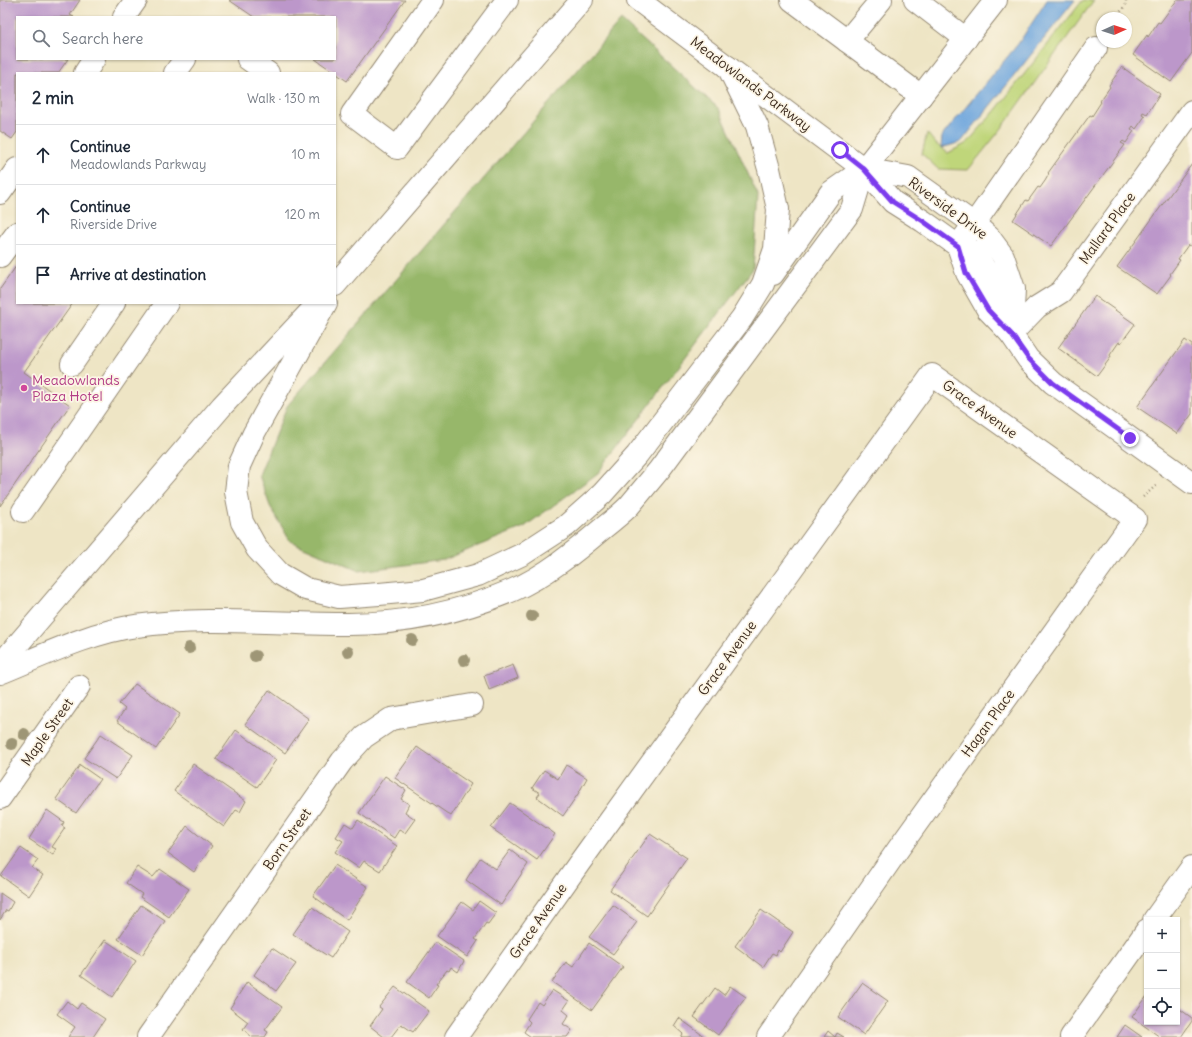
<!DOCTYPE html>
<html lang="en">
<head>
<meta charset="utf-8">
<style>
	body { margin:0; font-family:Delius,sans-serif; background:#f6f6f7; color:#1f2937 }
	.controls { position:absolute; right:12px; bottom:12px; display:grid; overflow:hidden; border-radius:0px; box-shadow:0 1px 3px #0004 }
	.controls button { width:36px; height:36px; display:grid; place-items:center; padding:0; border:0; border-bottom:1px solid #e0e1e3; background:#fff; color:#1f2937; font:20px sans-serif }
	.compass { position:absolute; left:1096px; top:12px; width:36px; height:36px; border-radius:50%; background:#fff; box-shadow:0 1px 3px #0004; rotate:87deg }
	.stop { position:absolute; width:12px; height:12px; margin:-9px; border:3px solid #7c3aed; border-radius:50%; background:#fff }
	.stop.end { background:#7c3aed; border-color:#fff; box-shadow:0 1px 4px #0008 }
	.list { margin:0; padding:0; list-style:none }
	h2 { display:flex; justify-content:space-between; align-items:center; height:52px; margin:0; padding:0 16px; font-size:17px }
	h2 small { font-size:13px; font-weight:400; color:#747a83 }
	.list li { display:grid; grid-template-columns:26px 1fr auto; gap:12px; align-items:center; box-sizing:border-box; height:60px; padding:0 16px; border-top:1px solid #e0e1e3 }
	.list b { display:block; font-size:15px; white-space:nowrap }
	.list p { margin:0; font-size:13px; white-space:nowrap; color:#747a83 }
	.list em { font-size:13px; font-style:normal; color:#747a83 }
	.icon { flex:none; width:22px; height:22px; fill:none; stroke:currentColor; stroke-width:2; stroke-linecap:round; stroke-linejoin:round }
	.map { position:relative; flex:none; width:1192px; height:1037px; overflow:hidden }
	.search { position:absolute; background:#fff; box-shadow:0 1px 3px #0004; left:16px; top:16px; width:320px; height:44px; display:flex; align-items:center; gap:10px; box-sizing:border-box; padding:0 14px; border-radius:0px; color:#747a83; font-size:15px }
	.panel { position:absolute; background:#fff; box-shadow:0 1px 3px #0004; left:16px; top:72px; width:320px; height:232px; border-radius:0px }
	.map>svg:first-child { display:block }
	.green { fill:#bfd67a; stroke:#7d804c }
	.forest { fill:#97b76a; stroke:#697044 }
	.water { fill:#6ea6dd; stroke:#54687e }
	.building { fill:#bc97ca }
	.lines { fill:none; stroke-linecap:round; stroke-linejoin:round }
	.minor-casing { stroke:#948872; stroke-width:24 }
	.major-casing { stroke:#948872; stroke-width:24 }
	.highway-casing { stroke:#948872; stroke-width:24 }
	.path { stroke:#948872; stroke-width:2.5; stroke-dasharray:1 3; stroke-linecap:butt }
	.minor { stroke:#fff; stroke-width:22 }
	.major { stroke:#fff; stroke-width:22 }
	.highway { stroke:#fff; stroke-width:22 }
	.tree { fill:#9e9676 }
	.route { stroke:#7c3aed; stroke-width:5 }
	.hotel-dot { fill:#d1479c; stroke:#fcf5e5; stroke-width:1.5 }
	.labels { text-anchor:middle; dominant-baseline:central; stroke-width:3.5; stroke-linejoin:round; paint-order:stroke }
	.street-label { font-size:14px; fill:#3b2a1e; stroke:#fcf5e5 }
	.hotel-label { font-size:14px; fill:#b23c85; stroke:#fcf5e5; text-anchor:start }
</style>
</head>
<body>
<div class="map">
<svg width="1192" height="1037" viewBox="0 0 1192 1037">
	<rect width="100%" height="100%" fill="#fcf5e5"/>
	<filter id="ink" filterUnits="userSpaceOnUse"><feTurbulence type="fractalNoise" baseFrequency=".025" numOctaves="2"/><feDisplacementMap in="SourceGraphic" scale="8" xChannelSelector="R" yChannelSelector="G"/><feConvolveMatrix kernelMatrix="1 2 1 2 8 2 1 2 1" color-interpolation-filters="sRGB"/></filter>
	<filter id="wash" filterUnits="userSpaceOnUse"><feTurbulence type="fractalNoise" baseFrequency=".012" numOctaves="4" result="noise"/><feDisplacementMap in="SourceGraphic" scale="16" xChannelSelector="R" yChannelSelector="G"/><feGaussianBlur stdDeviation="0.9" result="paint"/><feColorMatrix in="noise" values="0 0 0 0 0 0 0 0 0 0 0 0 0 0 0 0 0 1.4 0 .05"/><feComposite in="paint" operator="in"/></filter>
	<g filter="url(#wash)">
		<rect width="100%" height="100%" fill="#eee5c5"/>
		<polygon class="green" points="1083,0 1094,0 1002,128 968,170 938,169 922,154 927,133 936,144 948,153 967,143 995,111"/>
		<polygon class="forest" points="621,20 719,109 758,196 753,269 598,473 524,527 444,560 359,571 290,541 270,506 259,475 287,406"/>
		<polygon class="water" points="1047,0 1075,0 961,142 941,148 942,136 1018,44"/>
		<g id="blocks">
			<g class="building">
				<polygon points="0,0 80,0 70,15 74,17 17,17 17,59 68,59 58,73 17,73 17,132 12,139 0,131"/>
				<polygon points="229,0 405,0 347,81 315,59 335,59 335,17 254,17"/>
				<polygon points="1177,0 1192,0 1192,53 1171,82 1133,55 1147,35 1148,37 1158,22 1160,23"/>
				<polygon points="1122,67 1160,94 1147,114 1143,112 1142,114 1145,116 1136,129 1133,126 1131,129 1134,131 1126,143 1123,141 1121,143 1125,145 1051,246 1013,220 1026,200 1028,201 1038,187 1040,188 1045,181 1049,174 1048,173 1090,115 1092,116 1101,102 1100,101 1110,87 1109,85"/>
				<polygon points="1192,164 1192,244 1190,246 1188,245 1178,259 1180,260 1170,274 1171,275 1157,294 1117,267"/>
				<polygon points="17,265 17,303 73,303 24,372 70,405 0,506 0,289"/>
				<polygon points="1095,296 1135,324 1121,343 1119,342 1110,355 1111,357 1097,376 1058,348"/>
				<polygon points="1185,340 1192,345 1192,414 1177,434 1137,407"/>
				<polygon points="513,665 518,678 489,690 484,676"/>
				<polygon points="135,684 180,714 156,749 117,721 125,709 119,704"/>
				<polygon points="269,690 309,719 285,753 245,724"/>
				<polygon points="236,730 276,760 257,787 216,759"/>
				<polygon points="101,734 133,755 116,779 84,758"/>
				<polygon points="417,747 471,784 451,816 395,778"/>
				<polygon points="193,764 246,801 240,812 236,810 224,827 174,791"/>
				<polygon points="80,765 100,779 76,813 56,799"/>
				<polygon points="566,765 587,778 578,794 563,816 537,797 540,793 532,788 544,770 558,779"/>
				<polygon points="385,776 406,790 401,799 409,804 405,812 415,819 405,833 399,830 394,838 359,813"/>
				<polygon points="510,803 555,834 537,860 491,828"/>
				<polygon points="47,810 64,822 62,826 65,828 52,847 56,849 53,855 29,839"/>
				<polygon points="358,820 397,846 380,871 364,861 359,868 335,852 343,841 336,837 345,823 353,828"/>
				<polygon points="187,826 212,846 194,872 168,853"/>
				<polygon points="650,834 687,858 647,916 610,890"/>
				<polygon points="21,848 38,860 32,868 43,875 29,896 1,876"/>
				<polygon points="510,850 528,864 501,905 466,880 480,858 496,869"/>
				<polygon points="335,865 368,887 347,920 313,896"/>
				<polygon points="137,867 153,877 160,869 189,889 169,917 140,897 142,894 126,883"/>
				<polygon points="0,893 13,902 8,911 6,910 0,920"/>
				<polygon points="479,901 496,913 488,924 486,923 475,939 478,941 467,957 437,936 462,902 473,910"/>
				<polygon points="141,905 165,921 142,955 118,939"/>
				<polygon points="613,905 637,922 613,954 589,937"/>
				<polygon points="312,907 348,932 331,958 293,934"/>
				<polygon points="761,910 793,932 780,952 778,950 776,955 772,953 763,967 735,946"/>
				<polygon points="105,940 136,961 112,997 81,975"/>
				<polygon points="436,942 464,961 458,972 451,967 449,971 447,970 436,984 438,985 429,998 407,982"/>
				<polygon points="589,943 623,967 592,1010 552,982 566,962 573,967"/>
				<polygon points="272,948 296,964 276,991 254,975"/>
				<polygon points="247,982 282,1007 265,1030 268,1032 265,1037 252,1037 243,1029 248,1022 230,1008"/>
				<polygon points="862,983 888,1001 864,1035 838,1017"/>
				<polygon points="730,986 746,997 718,1035 694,1017 715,988 724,995"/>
				<polygon points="395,987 429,1011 413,1032 401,1024 391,1037 384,1037 370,1026 382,1009 379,1007"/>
				<polygon points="552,990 569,1001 563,1010 569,1015 563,1024 572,1030 567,1037 531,1037 524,1032 530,1022 527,1019 538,1002 542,1005"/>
				<polygon points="1147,996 1147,1022 1177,1022 1177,1007 1192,1018 1192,1021 1181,1037 1160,1037 1132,1017"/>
				<polygon points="67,1001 77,1009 81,1003 105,1019 93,1037 68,1037 75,1027 57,1014"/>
				<polygon points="679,1018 705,1037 681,1037 683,1034 674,1026"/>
				<polygon points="1125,1025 1142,1037 1117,1037"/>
				<polygon points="828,1031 835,1037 837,1033 844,1037 824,1037"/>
			</g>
		</g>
	</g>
	<g filter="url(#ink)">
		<use href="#blocks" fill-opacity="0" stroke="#948872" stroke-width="1"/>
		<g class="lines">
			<defs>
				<g id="minor">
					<polyline points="433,0 352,114 397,148 507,0"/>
					<polyline points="792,0 921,96"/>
					<polyline points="915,0 966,39"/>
					<polyline points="124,17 136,0"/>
					<polyline points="847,41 881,0"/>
					<polyline points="248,59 268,73"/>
					<polyline points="85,73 94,59"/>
					<polyline points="175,73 185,59"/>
					<polyline points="864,169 893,202 923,221 958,246 967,273 988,310 1011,334 1028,359 1053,383 1192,483"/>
					<polyline points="864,169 908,177 974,224 989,237 1003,256 1014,289 1012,329"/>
					<polyline points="864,169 996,0"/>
					<polyline points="0,193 17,169"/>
					<polyline points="0,256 17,233"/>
					<polyline points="1004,315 985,269 975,252 958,246 974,224 1096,48"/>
					<polyline points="1011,334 1037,307 1061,292 1192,111"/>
					<polyline points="72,364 114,303"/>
					<polyline points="23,511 167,303"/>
					<polyline points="0,798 79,686"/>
					<polyline points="1154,920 1192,867"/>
					<polyline points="148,1037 342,761 364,737 391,719 472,705"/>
					<polyline points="456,1037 580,862 932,375 1135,519 899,848 768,1037"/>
					<polyline points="1071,1037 1147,930"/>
				</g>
				<polyline id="major" points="638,0 864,169"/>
				<g id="highway">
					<polyline points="773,274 831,192 864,169"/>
					<polyline points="335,285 582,0"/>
					<polyline points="326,303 254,433 239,466 236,492 242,522 257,549 280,574 306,589 339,597 379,594 423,590 478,575 523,554 566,526 602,494 637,455 742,318 763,284 775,249 778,209 769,169 757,126 728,67"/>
					<polyline points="0,665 222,406 313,309"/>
					<path d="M0,673C42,656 91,632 136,626C206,616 277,624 348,624C404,624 461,612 513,590C544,577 576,551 602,529C611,522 621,514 629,506C639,494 649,482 659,470L852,209L864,169"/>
				</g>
			</defs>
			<use href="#minor" class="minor-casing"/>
			<use href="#major" class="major-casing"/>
			<use href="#highway" class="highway-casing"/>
			<g class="path">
				<polyline points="1116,18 1126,4 1126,0"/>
				<polyline points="1143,497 1158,484"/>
			</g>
			<use href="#minor" class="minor"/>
			<use href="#major" class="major"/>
			<use href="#highway" class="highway"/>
		</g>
		<g class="tree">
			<circle cx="532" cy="616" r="6"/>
			<circle cx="412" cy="640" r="6"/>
			<circle cx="189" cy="648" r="6"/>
			<circle cx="348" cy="652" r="6"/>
			<circle cx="255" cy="656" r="6"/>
			<circle cx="464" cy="660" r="6"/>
			<circle cx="24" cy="734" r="6"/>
			<circle cx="12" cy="744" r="6"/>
		</g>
	</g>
	<g class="lines" filter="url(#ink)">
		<polyline class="route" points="840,150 864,169 893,202 923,221 958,246 966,273 988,310 1011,334 1028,358 1053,383 1130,438"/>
	</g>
	<circle class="hotel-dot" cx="24" cy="388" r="4"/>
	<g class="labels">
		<g class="street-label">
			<text transform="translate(751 84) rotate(37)">Meadowlands Parkway</text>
			<text transform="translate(948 208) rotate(36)">Riverside Drive</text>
			<text transform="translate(1107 228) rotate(-54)">Mallard Place</text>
			<text transform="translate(980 409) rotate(36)">Grace Avenue</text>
			<text transform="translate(727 658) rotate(-54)">Grace Avenue</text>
			<text transform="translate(988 723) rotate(-54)">Hagan Place</text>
			<text transform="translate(47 732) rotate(-55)">Maple Street</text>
			<text transform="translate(287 839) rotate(-55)">Born Street</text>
			<text transform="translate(538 921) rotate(-55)">Grace Avenue</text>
		</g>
		<g class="hotel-label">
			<text x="32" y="380">Meadowlands<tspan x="32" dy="16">Plaza Hotel</tspan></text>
		</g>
	</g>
</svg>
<div class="controls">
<button>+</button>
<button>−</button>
<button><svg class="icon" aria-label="locate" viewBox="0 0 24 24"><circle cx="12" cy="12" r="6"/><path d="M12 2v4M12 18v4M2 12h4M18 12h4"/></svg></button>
</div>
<svg class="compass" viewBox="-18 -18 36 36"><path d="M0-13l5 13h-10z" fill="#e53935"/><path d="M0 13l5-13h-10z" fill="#747a83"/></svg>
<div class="stop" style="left:840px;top:150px"></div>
<div class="stop end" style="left:1130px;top:438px"></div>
<div class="search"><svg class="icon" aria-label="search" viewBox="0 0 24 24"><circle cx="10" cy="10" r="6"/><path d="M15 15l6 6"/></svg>Search here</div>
<section class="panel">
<h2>2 min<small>Walk · 130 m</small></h2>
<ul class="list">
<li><svg class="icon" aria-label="ahead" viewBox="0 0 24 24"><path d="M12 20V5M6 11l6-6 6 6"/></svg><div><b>Continue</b><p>Meadowlands Parkway</p></div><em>10 m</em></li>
<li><svg class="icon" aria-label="ahead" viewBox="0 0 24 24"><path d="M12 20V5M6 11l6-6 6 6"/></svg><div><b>Continue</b><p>Riverside Drive</p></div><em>120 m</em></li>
<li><svg class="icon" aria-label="arrive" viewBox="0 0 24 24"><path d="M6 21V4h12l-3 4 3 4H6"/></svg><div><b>Arrive at destination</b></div></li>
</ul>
</section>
</div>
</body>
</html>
